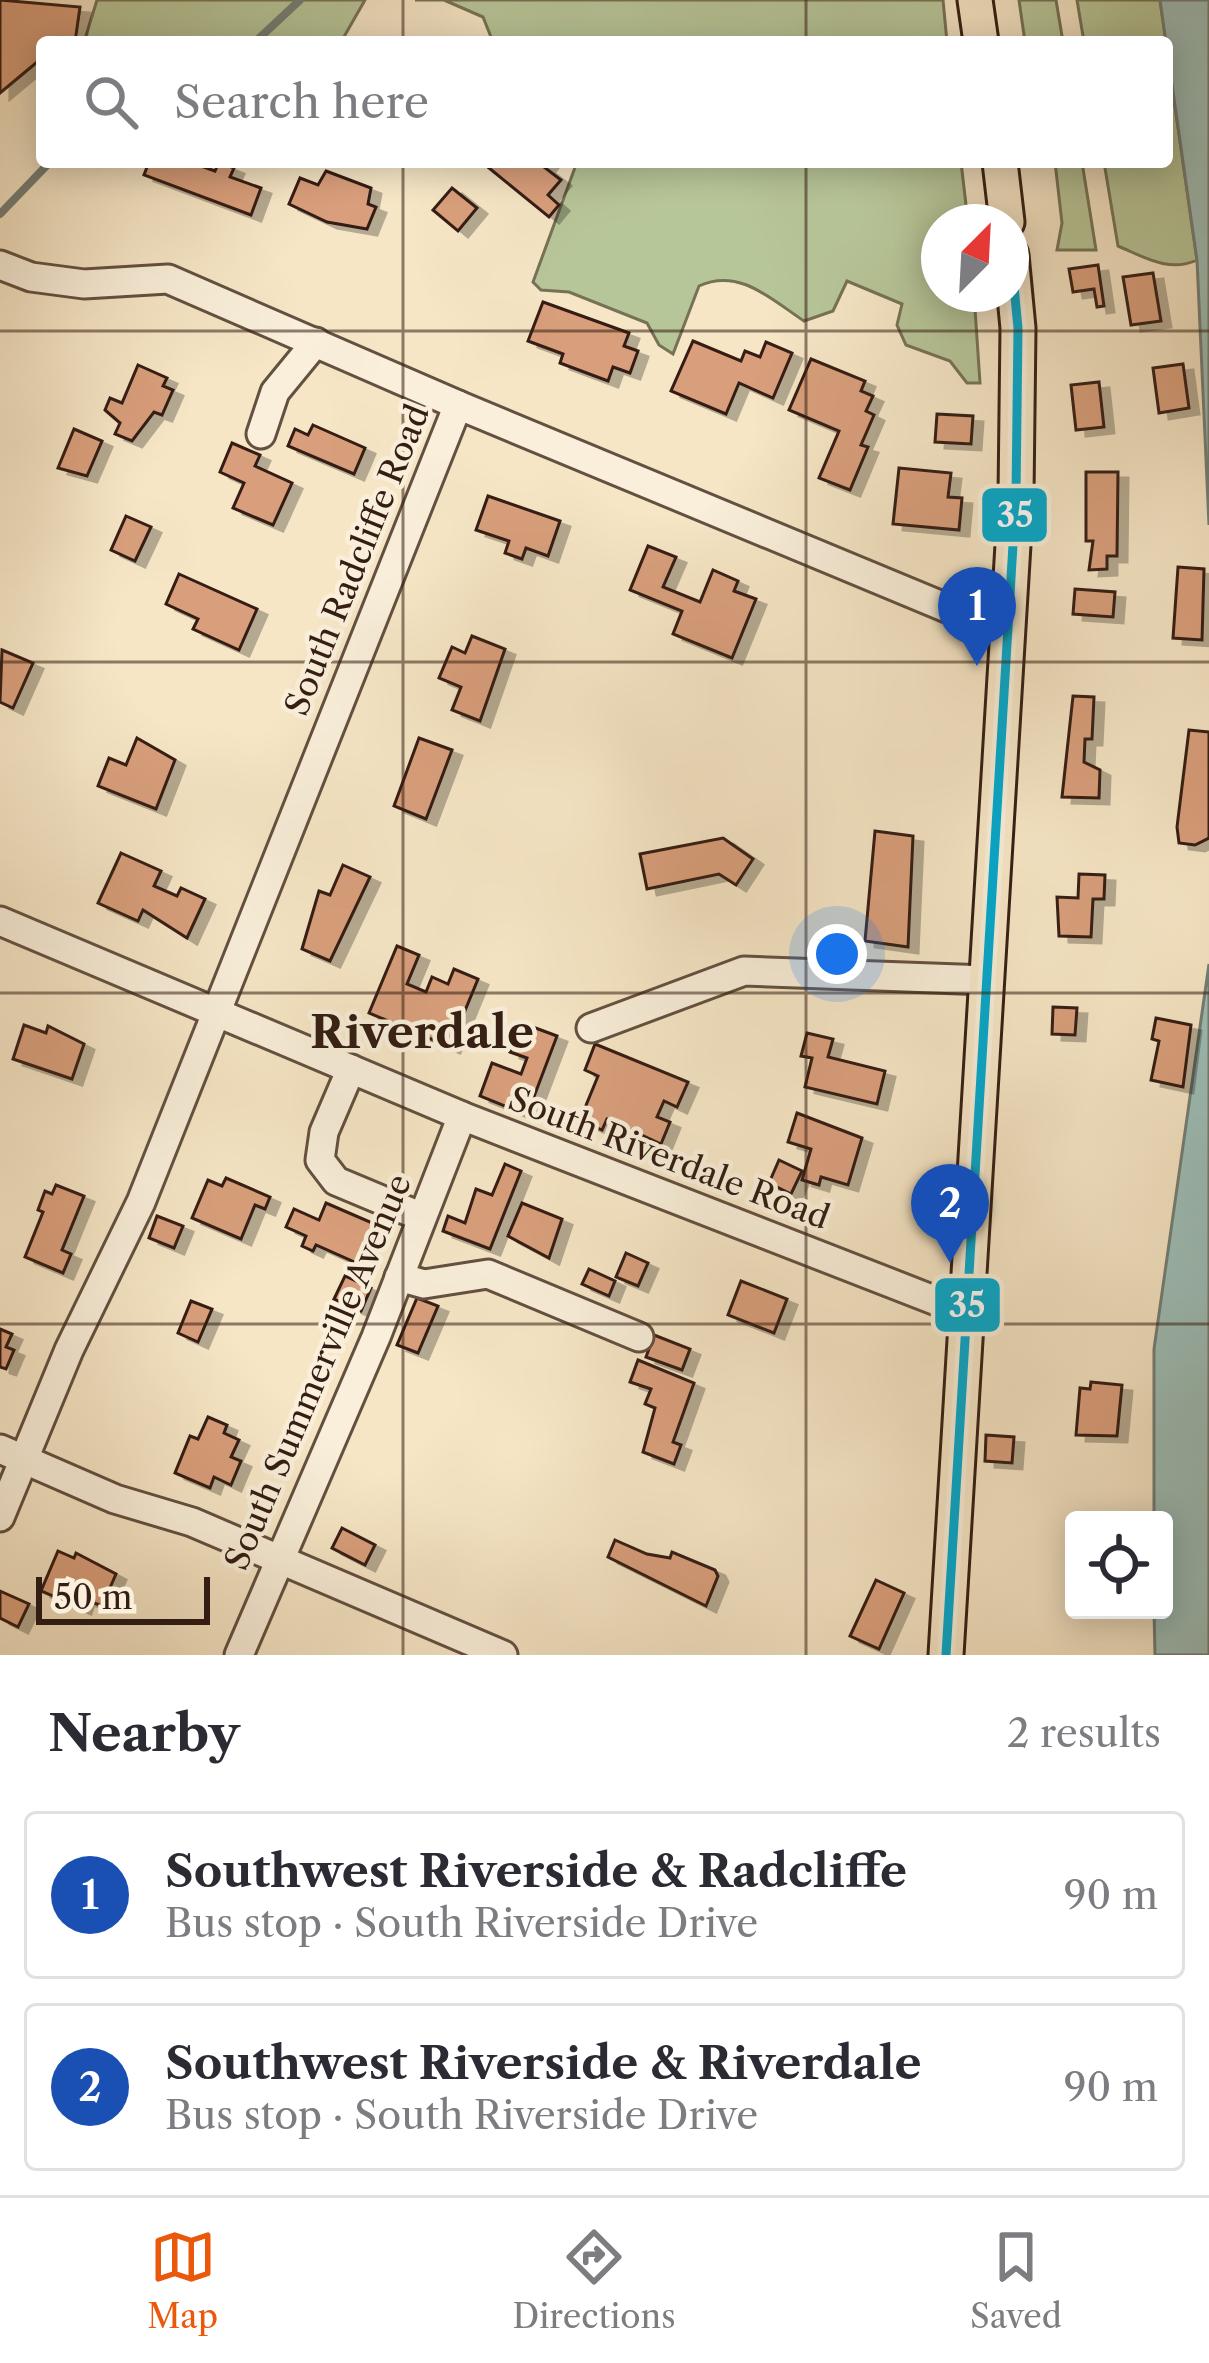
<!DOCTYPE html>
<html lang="en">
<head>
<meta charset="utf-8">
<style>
	body { margin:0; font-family:"Libre Caslon Text",serif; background:#f2f2f3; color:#2b2b33 }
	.controls { position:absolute; right:36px; bottom:36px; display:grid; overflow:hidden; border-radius:12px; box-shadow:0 6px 30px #0003 }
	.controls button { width:108px; height:108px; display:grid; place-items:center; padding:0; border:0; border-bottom:3px solid #e1e1e2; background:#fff; color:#2b2b33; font:60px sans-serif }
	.compass { position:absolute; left:921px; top:204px; width:108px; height:108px; border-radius:50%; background:#fff; box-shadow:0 6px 30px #0003; rotate:24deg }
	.scale { position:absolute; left:36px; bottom:30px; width:174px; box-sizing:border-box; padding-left:12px; border:6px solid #341e13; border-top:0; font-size:33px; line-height:42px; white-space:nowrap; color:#341e13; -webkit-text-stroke:9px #f9efda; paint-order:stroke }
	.you { position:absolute; left:837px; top:954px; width:42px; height:42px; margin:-30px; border:9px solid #fff; border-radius:50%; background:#1a73e8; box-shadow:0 0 0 18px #1a73e833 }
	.badge { display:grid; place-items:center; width:78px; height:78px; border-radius:50%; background:#ea580c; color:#fff; font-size:39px; font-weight:700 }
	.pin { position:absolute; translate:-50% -99px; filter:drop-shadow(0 3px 6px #0008) }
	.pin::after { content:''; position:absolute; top:63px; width:42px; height:36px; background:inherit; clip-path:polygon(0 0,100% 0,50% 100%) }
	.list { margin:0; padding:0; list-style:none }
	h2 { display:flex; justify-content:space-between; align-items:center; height:156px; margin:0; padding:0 48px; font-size:51px }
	h2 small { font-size:39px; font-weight:400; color:#7c7c81 }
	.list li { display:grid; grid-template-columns:78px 1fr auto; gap:36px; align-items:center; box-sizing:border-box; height:168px; margin:0 24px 24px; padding:0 24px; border:3px solid #e1e1e2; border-radius:12px }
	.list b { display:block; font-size:45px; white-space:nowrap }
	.list p { margin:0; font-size:39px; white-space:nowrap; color:#7c7c81 }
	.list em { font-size:39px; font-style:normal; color:#7c7c81 }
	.icon { flex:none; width:66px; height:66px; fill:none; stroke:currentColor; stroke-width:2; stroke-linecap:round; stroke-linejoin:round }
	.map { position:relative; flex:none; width:1209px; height:1655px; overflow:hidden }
	.search { position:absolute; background:#fff; box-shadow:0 6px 30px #0003; left:36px; right:36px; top:36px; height:132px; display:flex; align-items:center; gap:30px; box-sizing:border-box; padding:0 42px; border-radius:12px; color:#7c7c81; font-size:45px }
	.sheet { height:540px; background:#fff }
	nav { display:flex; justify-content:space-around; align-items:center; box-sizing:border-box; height:168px; border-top:3px solid #e1e1e2; background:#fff; font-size:33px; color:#7c7c81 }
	nav a { display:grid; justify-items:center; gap:6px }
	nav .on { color:#ea580c }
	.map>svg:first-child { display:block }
	.green { fill:#b7c699; stroke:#767256; stroke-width:3 }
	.water { fill:#9dbfb9; stroke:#737f77; stroke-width:3 }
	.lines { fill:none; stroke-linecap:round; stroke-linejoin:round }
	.stream { stroke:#737f77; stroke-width:8 }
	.building { fill:#d99f7b; stroke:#341e13; stroke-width:3; filter:url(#shadow) }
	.minor-casing { stroke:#645040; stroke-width:33 }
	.major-casing { stroke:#341e13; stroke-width:39 }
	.minor { stroke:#f9efda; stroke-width:27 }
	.major { stroke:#f6e6c6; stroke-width:33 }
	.bus-1-casing { stroke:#f9efda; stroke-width:18 }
	.bus-1 { stroke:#00a9ce; stroke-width:9 }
	.grid { fill:none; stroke:#341e13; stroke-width:3; stroke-opacity:0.55 }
	.labels { text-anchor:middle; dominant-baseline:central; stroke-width:9; stroke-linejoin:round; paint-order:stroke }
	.street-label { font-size:33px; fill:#341e13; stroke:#f9efda }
	.district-label { font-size:45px; font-weight:bold; fill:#341e13; stroke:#f9efda }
	.line-badge { stroke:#f9efda; stroke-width:4.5 }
	.badge-label { font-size:33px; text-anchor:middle; font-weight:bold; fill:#fff }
</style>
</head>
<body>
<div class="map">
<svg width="1209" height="1655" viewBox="0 0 1209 1655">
	<defs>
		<filter id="shadow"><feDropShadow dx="10" dy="6" stdDeviation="0" flood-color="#0004"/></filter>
	</defs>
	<rect width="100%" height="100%" fill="#f6e6c6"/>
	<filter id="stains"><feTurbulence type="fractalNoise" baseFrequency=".00167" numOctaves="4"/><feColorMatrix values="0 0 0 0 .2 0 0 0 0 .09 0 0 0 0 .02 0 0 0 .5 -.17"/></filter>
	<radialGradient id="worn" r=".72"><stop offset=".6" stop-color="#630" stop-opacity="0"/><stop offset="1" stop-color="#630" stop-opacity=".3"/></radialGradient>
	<g class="green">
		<polygon points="97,0 365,0 341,42 84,42"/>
		<polygon points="415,0 943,0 947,42 493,42 483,17 444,0"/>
		<polygon points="1019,0 1056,0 1063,42 1025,42"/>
		<polygon points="1077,0 1160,0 1166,42 1084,42"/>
		<path d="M1167,51L1197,260C1169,273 1144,257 1118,246L1104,162H1167Z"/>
		<path d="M577,162H961L968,222H939V294H974L980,383H967L950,361L906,345L897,325L902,304L847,281L833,311L804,321C772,300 739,267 699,286L673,354L659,345L647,323L569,292L541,290L533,282Z"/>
		<polygon points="1055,162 1082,162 1096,250 1057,250 1062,223"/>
	</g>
	<g class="water">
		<polygon points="1160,0 1209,0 1209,525 1197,260"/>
		<polygon points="1209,964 1209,1655 1155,1655 1154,1610 1164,1610 1164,1520 1154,1520 1154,1349"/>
	</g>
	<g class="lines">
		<g class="stream">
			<polyline points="255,42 300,0"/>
			<polyline points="0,214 50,162"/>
		</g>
	</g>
	<g class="building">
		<polygon points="0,0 80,7 75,42 42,42 42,58 0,93"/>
		<polygon points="149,162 190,162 215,171 219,162 234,168 230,177 261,188 251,215 144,175"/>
		<polygon points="494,162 548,162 544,167 561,180 548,195 559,205 549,217 489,168"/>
		<polygon points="326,171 371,188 368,204 376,207 367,229 327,222 289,204 300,178 318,185"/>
		<polygon points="452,188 477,208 458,231 433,210"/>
		<polygon points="1098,265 1104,306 1097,307 1094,289 1073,292 1069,269"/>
		<polygon points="1153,273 1161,321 1131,325 1123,277"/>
		<polygon points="543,302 629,333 624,346 638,351 630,373 613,367 608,381 560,363 563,354 528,341"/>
		<polygon points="693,341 741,361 745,351 760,357 766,342 792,353 773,398 739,383 726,414 671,391"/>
		<polygon points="811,359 865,381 861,391 873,396 866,411 874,415 861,445 868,447 850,490 819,478 839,431 789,410"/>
		<polygon points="1183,364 1189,408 1159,413 1153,368"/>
		<polygon points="138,365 167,378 163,386 173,390 162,415 154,412 132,441 115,434 120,423 105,410 110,398 122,403"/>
		<polygon points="1099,382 1104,427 1076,430 1071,385"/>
		<polygon points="937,414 973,416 971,444 935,442"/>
		<polygon points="313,425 365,448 354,474 288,446 295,429 308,435"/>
		<polygon points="74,429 102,441 87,476 58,468"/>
		<polygon points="232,443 260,455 255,466 292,483 273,525 233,508 244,483 220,472"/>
		<polygon points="899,468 951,473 948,497 962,498 959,530 893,524"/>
		<polygon points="1086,472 1118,472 1117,556 1107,556 1107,569 1089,570 1093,541 1086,541"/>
		<polygon points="488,496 560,521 548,556 526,548 522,559 505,553 509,541 476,530"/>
		<polygon points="126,516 151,527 135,561 111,550"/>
		<polygon points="648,546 676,557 663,587 700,602 713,570 738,581 734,591 756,599 732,658 673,634 682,611 630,590"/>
		<polygon points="1178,567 1204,569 1202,640 1173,638"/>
		<polygon points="179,574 257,609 239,650 193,629 198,619 166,604"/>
		<polygon points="1075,589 1115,592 1113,617 1073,614"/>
		<polygon points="472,636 505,649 480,721 452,710 461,687 439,678 452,647 465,653"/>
		<polygon points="2,650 33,663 13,708 0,702"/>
		<polygon points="1073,696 1094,697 1092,739 1085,739 1084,762 1100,770 1099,798 1062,797"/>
		<polygon points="1189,730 1209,732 1209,838 1195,845 1179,843 1177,827"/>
		<polygon points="137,738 175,760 156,809 98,786 109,758 126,765"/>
		<polygon points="419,738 452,750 426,819 394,806"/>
		<polygon points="875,831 913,836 908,947 865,941"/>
		<polygon points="723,838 753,859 736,885 719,874 647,889 640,854"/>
		<polygon points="121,853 161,871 154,886 177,896 181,888 205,899 187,938 143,910 138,921 98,903"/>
		<polygon points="343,865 370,877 330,961 302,949 319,891 330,895"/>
		<polygon points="1079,874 1105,875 1104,899 1093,899 1091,937 1059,936 1057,897 1078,898"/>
		<polygon points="397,946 419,955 407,984 426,992 432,977 448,984 454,969 478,979 450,1047 369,1013"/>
		<polygon points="1053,1007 1077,1008 1075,1035 1052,1034"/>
		<polygon points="1156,1018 1191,1025 1183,1087 1151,1080 1159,1041 1152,1039"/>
		<polygon points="522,1023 557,1036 527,1115 480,1096 492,1063 521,1074 527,1058 510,1052"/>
		<polygon points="24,1025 46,1033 48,1026 84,1044 72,1079 13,1059"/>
		<polygon points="807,1033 833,1039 828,1057 885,1071 877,1104 805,1087 812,1058 801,1056"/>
		<polygon points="595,1044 688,1082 677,1107 664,1101 657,1117 670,1122 661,1144 607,1119 602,1130 580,1120 598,1076 585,1070"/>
		<polygon points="797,1113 862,1138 848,1185 821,1177 819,1185 802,1180 811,1149 788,1142"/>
		<polygon points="779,1160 802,1171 791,1194 769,1183"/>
		<polygon points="505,1164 521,1171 490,1249 443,1231 448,1216 465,1223 476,1189 492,1195"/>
		<polygon points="226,1178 270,1197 265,1209 255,1205 241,1239 192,1218 208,1180 222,1186"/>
		<polygon points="56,1185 84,1196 62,1250 71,1254 63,1273 25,1257 43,1212 38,1210 45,1191 52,1194"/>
		<polygon points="326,1203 377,1225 359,1264 316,1245 313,1251 302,1246 306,1236 286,1227 294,1209 319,1220"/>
		<polygon points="522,1203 562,1219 549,1258 508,1236"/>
		<polygon points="157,1216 183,1226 174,1248 149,1238"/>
		<polygon points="626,1253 648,1263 638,1286 616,1277"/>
		<polygon points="589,1269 615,1281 609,1296 582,1284"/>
		<polygon points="345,1276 371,1288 361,1311 334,1299"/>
		<polygon points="741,1281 787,1299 774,1333 728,1315"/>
		<polygon points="417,1298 438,1306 418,1353 397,1345"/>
		<polygon points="191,1301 212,1309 198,1342 178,1333"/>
		<polygon points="0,1329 12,1334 6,1347 14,1350 6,1369 0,1367"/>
		<polygon points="654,1335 690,1349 682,1370 646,1357"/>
		<polygon points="638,1360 694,1383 673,1442 681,1445 674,1464 643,1452 655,1408 645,1404 651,1389 630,1382"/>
		<polygon points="1091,1382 1122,1385 1117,1436 1076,1435 1080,1388 1090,1389"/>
		<polygon points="208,1417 227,1425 224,1433 239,1440 231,1457 241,1461 231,1485 214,1477 210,1488 175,1473 190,1436 198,1439"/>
		<polygon points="986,1435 1014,1437 1012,1463 985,1461"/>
		<polygon points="342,1528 375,1545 365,1565 332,1548"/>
		<polygon points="615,1540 647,1554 670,1558 672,1552 715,1570 718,1576 706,1606 608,1557"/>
		<polygon points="58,1551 74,1558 76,1553 116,1574 102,1606 84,1599 81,1608 41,1591"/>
		<polygon points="876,1580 904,1593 879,1649 850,1636"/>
		<polygon points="0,1591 29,1604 18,1627 0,1618"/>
	</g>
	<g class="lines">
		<defs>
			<g id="minor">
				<polyline points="0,265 31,277 84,284 168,279 458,405"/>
				<polyline points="261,434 275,392 316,342"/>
				<polyline points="0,921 462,1116 939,1302 968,1305"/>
				<polyline points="591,1028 744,971 987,980"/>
				<polyline points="351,1069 324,1132 320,1160 336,1181 422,1217"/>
				<polyline points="399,1277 424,1284 488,1274 639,1337"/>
				<polyline points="0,1449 115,1499 192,1522 503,1655"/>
				<polyline points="0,1517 69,1350 141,1202 458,405 1007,633"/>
				<polyline points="239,1655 376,1337 462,1116"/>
			</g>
			<g id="major">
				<polyline points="975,0 981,42"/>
				<polyline points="1000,162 1007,222"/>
				<polyline points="946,1655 1016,495 1018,328 1011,255"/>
			</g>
		</defs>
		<use href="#minor" class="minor-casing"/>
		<use href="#major" class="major-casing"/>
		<use href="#minor" class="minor"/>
		<use href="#major" class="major"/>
		<defs>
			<polyline id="bus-1" points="946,1655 1016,495 1018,328 1011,255"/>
		</defs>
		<use href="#bus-1" class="bus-1-casing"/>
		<use href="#bus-1" class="bus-1"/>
	</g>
	<path class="grid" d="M403,0V42M806,0V42M403,162V1655M806,162V1655M0,331H1209M0,662H1209M0,993H1209M0,1324H1209"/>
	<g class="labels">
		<g class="street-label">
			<text transform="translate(357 560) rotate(-68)">South Radcliffe Road</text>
			<text transform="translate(669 1158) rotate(21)">South Riverdale Road</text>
			<text transform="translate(318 1372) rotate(-67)">South Summerville Avenue</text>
		</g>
		<g class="district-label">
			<text x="422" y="1032">Riverdale</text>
		</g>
	</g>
	<g class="line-badge">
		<rect x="980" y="486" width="69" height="58" rx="12" fill="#00a9ce"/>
		<rect x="933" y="1276" width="69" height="58" rx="12" fill="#00a9ce"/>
	</g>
	<g class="badge-label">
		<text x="1015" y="527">35</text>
		<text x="967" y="1317">35</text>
	</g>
	<rect width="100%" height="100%" filter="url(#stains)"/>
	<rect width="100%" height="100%" fill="url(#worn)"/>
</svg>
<div class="controls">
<button><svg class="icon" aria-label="locate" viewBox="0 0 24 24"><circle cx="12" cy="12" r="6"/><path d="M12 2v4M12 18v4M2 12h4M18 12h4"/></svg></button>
</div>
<svg class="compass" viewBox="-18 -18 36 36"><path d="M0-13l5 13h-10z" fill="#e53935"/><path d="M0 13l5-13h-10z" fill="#7c7c81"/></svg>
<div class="scale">50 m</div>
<div class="you"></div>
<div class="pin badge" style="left:977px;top:666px;background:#1a4fb4">1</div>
<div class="pin badge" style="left:950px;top:1263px;background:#1a4fb4">2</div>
<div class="search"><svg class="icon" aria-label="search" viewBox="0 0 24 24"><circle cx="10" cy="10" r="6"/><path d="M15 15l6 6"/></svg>Search here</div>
</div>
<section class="sheet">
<h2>Nearby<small>2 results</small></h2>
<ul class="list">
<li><span class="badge" style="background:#1a4fb4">1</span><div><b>Southwest Riverside &amp; Radcliffe</b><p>Bus stop · South Riverside Drive</p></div><em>90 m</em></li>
<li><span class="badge" style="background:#1a4fb4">2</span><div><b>Southwest Riverside &amp; Riverdale</b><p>Bus stop · South Riverside Drive</p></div><em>90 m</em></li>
</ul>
</section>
<nav>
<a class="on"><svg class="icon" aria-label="map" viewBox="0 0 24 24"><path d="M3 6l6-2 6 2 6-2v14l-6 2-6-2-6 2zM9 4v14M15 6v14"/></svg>Map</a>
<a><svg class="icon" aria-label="directions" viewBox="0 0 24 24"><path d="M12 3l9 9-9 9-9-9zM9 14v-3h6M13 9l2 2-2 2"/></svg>Directions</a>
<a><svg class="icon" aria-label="saved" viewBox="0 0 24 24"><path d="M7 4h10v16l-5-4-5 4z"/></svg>Saved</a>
</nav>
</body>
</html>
